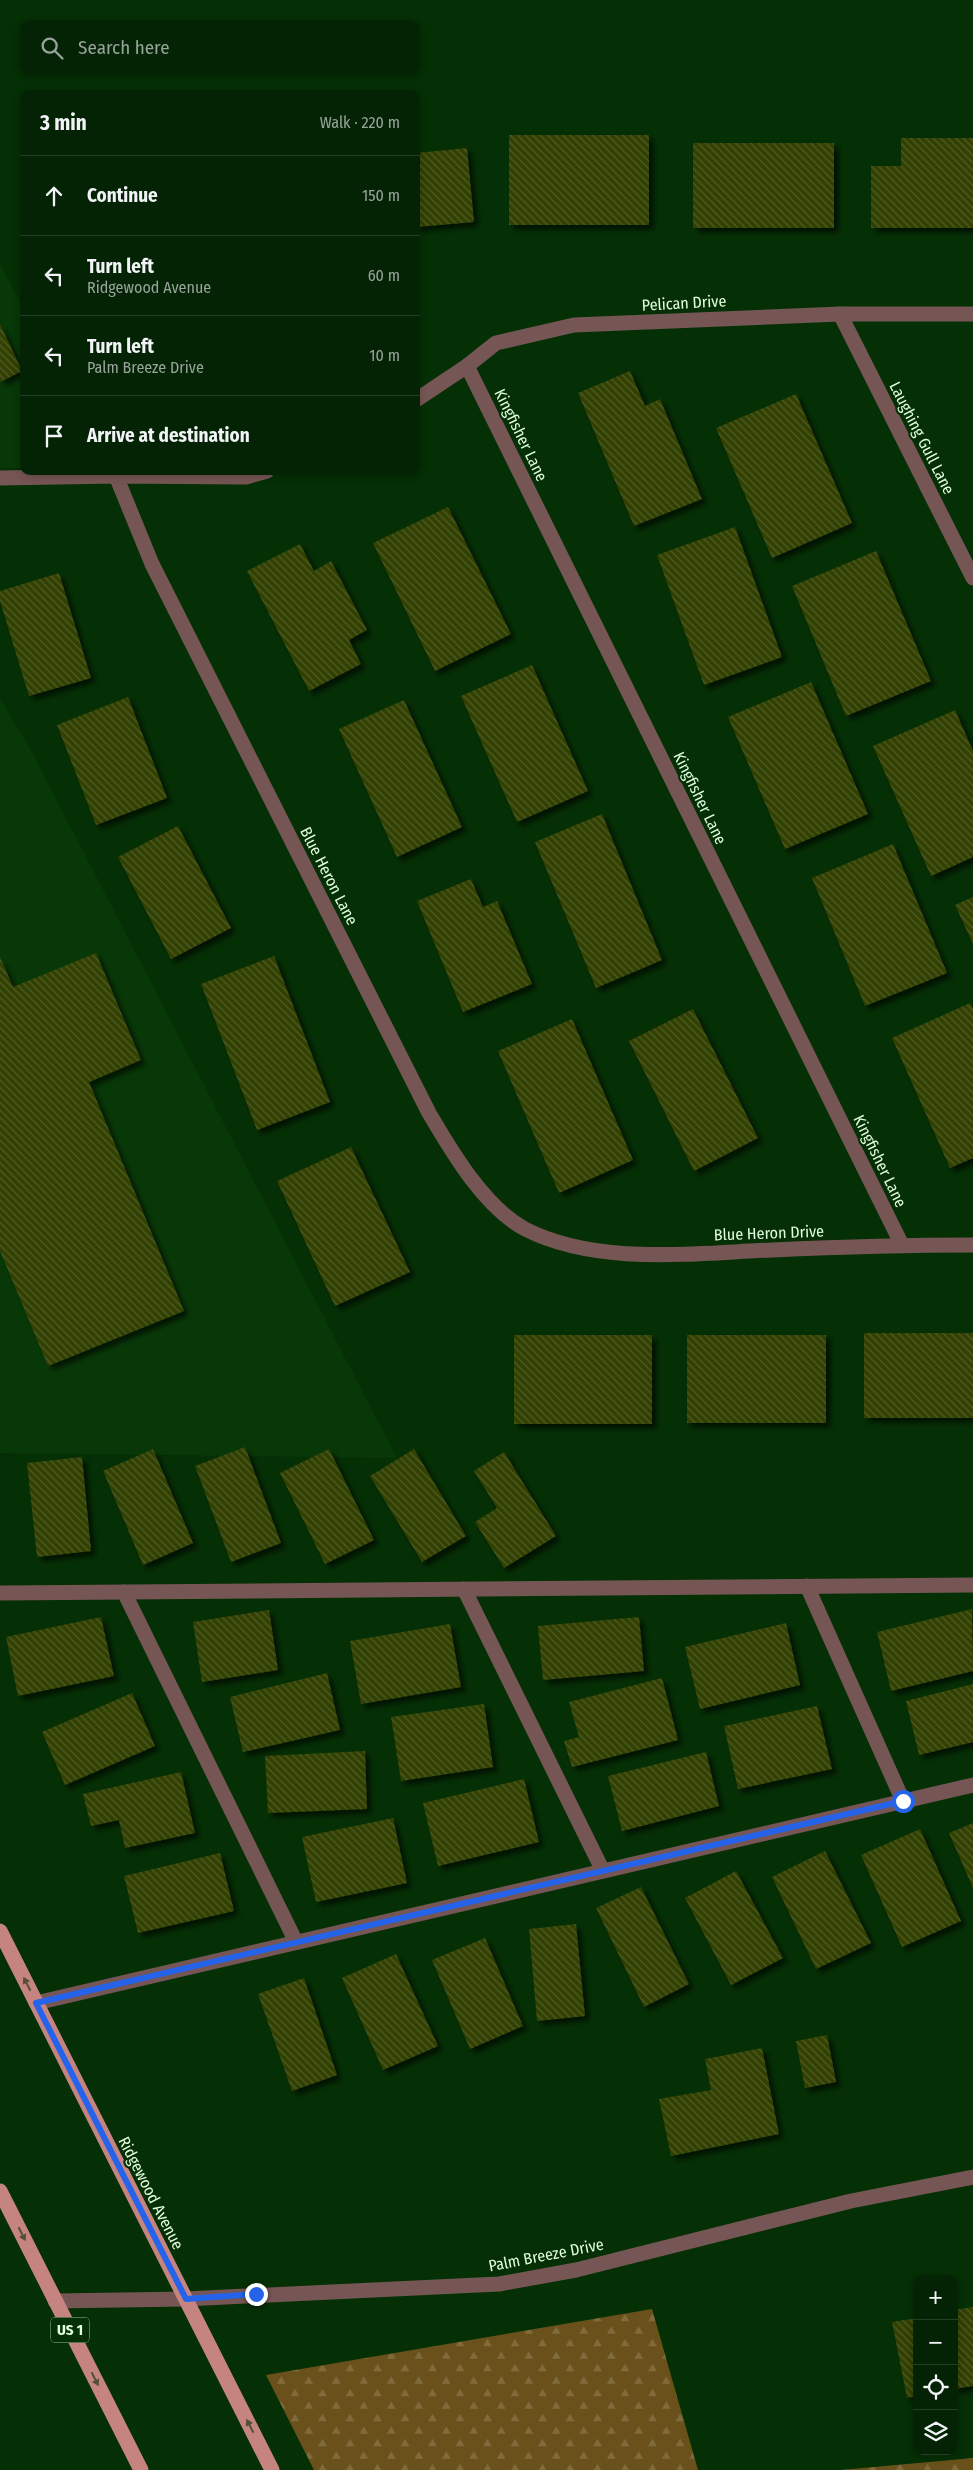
<!DOCTYPE html>
<html lang="en">
<head>
<meta charset="utf-8">
<style>
	body { margin:0; font-family:"Fira Sans Condensed",sans-serif; background:#0d2b0e; color:#f1f3f6 }
	.controls { position:absolute; right:15px; bottom:15px; display:grid; overflow:hidden; border-radius:10px; box-shadow:0 2px 8px #0003 }
	.controls button { width:45px; height:45px; display:grid; place-items:center; padding:0; border:0; border-bottom:1px solid #254026; background:#042304; color:#f1f3f6; font:25px sans-serif }
	.stop { position:absolute; width:15px; height:15px; margin:-11px; border:4px solid #2563eb; border-radius:50%; background:#fff }
	.stop.end { background:#2563eb; border-color:#fff; box-shadow:0 1px 5px #0008 }
	.list { margin:0; padding:0; list-style:none }
	h2 { display:flex; justify-content:space-between; align-items:center; height:65px; margin:0; padding:0 20px; font-size:21px }
	h2 small { font-size:16px; font-weight:400; color:#97a49a }
	.list li { display:grid; grid-template-columns:32px 1fr auto; gap:15px; align-items:center; box-sizing:border-box; height:80px; padding:0 20px; border-top:1px solid #254026 }
	.list b { display:block; font-size:19px; white-space:nowrap }
	.list p { margin:0; font-size:16px; white-space:nowrap; color:#97a49a }
	.list em { font-size:16px; font-style:normal; color:#97a49a }
	.icon { flex:none; width:28px; height:28px; fill:none; stroke:currentColor; stroke-width:2; stroke-linecap:round; stroke-linejoin:round }
	.map { position:relative; flex:none; width:973px; height:2470px; overflow:hidden }
	.search { position:absolute; background:#042304; box-shadow:0 2px 8px #0003; left:20px; top:20px; width:400px; height:55px; display:flex; align-items:center; gap:12px; box-sizing:border-box; padding:0 18px; border-radius:10px; color:#97a49a; font-size:19px }
	.panel { position:absolute; background:#042304; box-shadow:0 2px 8px #0003; left:20px; top:90px; width:400px; height:385px; border-radius:10px }
	.map>svg:first-child { display:block }
	.built { fill:#083807 }
	.forest { fill:url(#forest-firs) }
	.building { fill:url(#building-back-hatch); filter:url(#shadow) }
	.lines { fill:none; stroke-linecap:round; stroke-linejoin:round }
	.minor { stroke:#765654; stroke-width:15 }
	.major { stroke:#c68481; stroke-width:15 }
	.oneway { fill:#525137 }
	.route { stroke:#2563eb; stroke-width:6 }
	.labels { text-anchor:middle; dominant-baseline:central; stroke-width:4.5; stroke-linejoin:round; paint-order:stroke }
	.shield { fill:#052f05; stroke:#9fc09d; stroke-width:1 }
	.shield-label { font-size:15px; font-weight:bold; fill:#e1fede }
	.street-label { font-size:16px; fill:#e1fede; stroke:#052f05 }
</style>
</head>
<body>
<div class="map">
<svg width="973" height="2470" viewBox="0 0 973 2470">
	<defs>
		<pattern id="forest-firs" width="22" height="20" patternUnits="userSpaceOnUse" patternTransform="scale(1.25)"><rect width="22" height="20" fill="#6a511b"/><path d="M5 1l3.5 6h-7zM16 11l3.5 6h-7z" fill="#7f6b3c"/></pattern>
		<pattern id="building-back-hatch" width="6" height="6" patternUnits="userSpaceOnUse" patternTransform="scale(1.25)"><rect width="6" height="6" fill="#324003"/><path d="M-1 5l2 2M0 0l6 6M5-1l2 2" fill="none" stroke="#4f5d27"/></pattern>
		<filter id="shadow"><feDropShadow dx="4.5" dy="4.5" stdDeviation="2.5" flood-color="#0009"/></filter>
	</defs>
	<rect width="100%" height="100%" fill="#052f05"/>
	<g class="built">
		<polygon points="0,264 24,309 24,468 0,468"/>
		<polygon points="0,698 34,756 397,1458 0,1453"/>
	</g>
	<g class="forest">
		<polygon points="652,2309 698,2470 314,2470 266,2375"/>
		<polygon points="973,2458 973,2470 841,2470"/>
	</g>
	<g class="building">
		<rect x="509" y="135" width="140" height="90"/>
		<polygon points="901,138 973,138 973,228 871,228 871,166 901,166"/>
		<rect x="693" y="143" width="141" height="85"/>
		<polygon points="467,148 474,222 416,227 416,153"/>
		<polygon points="0,324 22,371 0,382"/>
		<polygon points="630,371 645,406 660,399 702,499 634,526 578,393"/>
		<polygon points="796,394 852,523 772,558 716,428"/>
		<polygon points="448,507 511,634 435,671 373,543"/>
		<polygon points="735,527 782,657 704,685 657,555"/>
		<polygon points="300,544 314,571 331,561 367,630 349,640 361,664 309,691 247,571"/>
		<polygon points="876,551 931,681 846,716 792,586"/>
		<polygon points="59,573 91,678 29,696 0,601 0,591"/>
		<polygon points="532,665 588,791 517,822 461,696"/>
		<polygon points="811,682 868,814 785,849 728,717"/>
		<polygon points="128,697 167,798 96,825 57,725"/>
		<polygon points="404,700 462,827 397,857 339,729"/>
		<polygon points="955,710 973,751 973,857 931,876 873,746"/>
		<polygon points="602,814 662,960 596,988 535,842"/>
		<polygon points="178,826 231,928 171,959 118,857"/>
		<polygon points="893,844 947,973 865,1006 812,878"/>
		<polygon points="471,879 483,907 497,901 532,984 463,1012 417,901"/>
		<polygon points="973,897 973,944 955,905"/>
		<polygon points="96,953 141,1060 89,1082 184,1311 48,1366 0,1251 0,957 13,987"/>
		<polygon points="274,956 330,1102 257,1130 201,984"/>
		<polygon points="970,1003 973,1009 973,1158 950,1168 892,1038"/>
		<polygon points="693,1009 758,1138 694,1171 629,1041"/>
		<polygon points="572,1019 633,1160 559,1193 498,1051"/>
		<polygon points="351,1147 410,1272 335,1306 277,1181"/>
		<rect x="864" y="1333" width="109" height="85"/>
		<rect x="514" y="1335" width="138" height="89"/>
		<rect x="687" y="1335" width="139" height="88"/>
		<polygon points="245,1447 281,1543 231,1562 195,1466"/>
		<polygon points="153,1449 193,1543 143,1565 103,1471"/>
		<polygon points="329,1449 374,1540 325,1564 280,1473"/>
		<polygon points="414,1449 466,1536 422,1562 370,1476"/>
		<polygon points="504,1452 556,1536 504,1568 475,1522 497,1508 474,1471"/>
		<polygon points="82,1457 91,1551 37,1557 27,1463"/>
		<polygon points="972,1609 973,1671 891,1691 877,1632"/>
		<polygon points="269,1610 278,1670 202,1682 193,1622"/>
		<polygon points="101,1617 114,1676 18,1696 6,1637"/>
		<polygon points="639,1617 644,1671 543,1680 538,1626"/>
		<polygon points="786,1623 800,1685 700,1709 685,1647"/>
		<polygon points="450,1624 461,1687 361,1704 350,1641"/>
		<polygon points="327,1673 340,1730 243,1752 230,1697"/>
		<polygon points="662,1678 678,1740 572,1767 564,1741 579,1737 569,1702"/>
		<polygon points="973,1684 973,1742 919,1755 906,1701"/>
		<polygon points="132,1693 155,1746 65,1785 42,1732"/>
		<polygon points="484,1704 493,1767 401,1781 391,1717"/>
		<polygon points="817,1706 832,1769 738,1789 724,1726"/>
		<polygon points="365,1751 367,1809 268,1813 265,1756"/>
		<polygon points="706,1752 719,1806 622,1831 608,1776"/>
		<polygon points="181,1772 195,1833 125,1848 119,1820 91,1826 83,1794"/>
		<polygon points="524,1779 539,1842 438,1866 423,1803"/>
		<polygon points="393,1818 407,1883 316,1902 302,1837"/>
		<polygon points="973,1823 973,1888 949,1833"/>
		<polygon points="920,1829 961,1921 902,1947 861,1855"/>
		<polygon points="825,1851 871,1943 816,1969 772,1877"/>
		<polygon points="220,1853 234,1911 138,1933 124,1876"/>
		<polygon points="736,1871 783,1958 731,1985 685,1898"/>
		<polygon points="641,1887 689,1984 644,2007 596,1908"/>
		<polygon points="576,1924 585,2016 537,2021 529,1929"/>
		<polygon points="485,1938 523,2026 470,2049 432,1960"/>
		<polygon points="396,1954 438,2046 383,2070 342,1978"/>
		<polygon points="304,1978 337,2075 292,2091 258,1994"/>
		<polygon points="827,2035 836,2082 805,2088 796,2041"/>
		<polygon points="762,2048 779,2134 671,2156 659,2099 711,2090 705,2059"/>
		<polygon points="973,2307 973,2386 954,2389 954,2310"/>
		<polygon points="917,2318 917,2396 907,2398 892,2322"/>
	</g>
	<g class="lines">
		<g class="minor">
			<polyline points="840,314 973,578"/>
			<polyline points="467,366 902,1245"/>
			<polyline points="416,400 467,366 496,343 574,325 840,314 973,314"/>
			<path d="M116,476L152,564L429,1113C452,1152 484,1207 525,1229C597,1266 694,1253 772,1250C839,1247 906,1245 973,1245"/>
			<polyline points="0,478 116,476 246,477 267,471"/>
			<polyline points="807,1586 903,1801"/>
			<polyline points="464,1589 603,1871"/>
			<polyline points="124,1592 296,1942"/>
			<polyline points="0,1593 973,1585"/>
			<polyline points="36,2003 973,1785"/>
			<polyline points="55,2301 185,2299 499,2284 576,2270 851,2201 973,2177"/>
		</g>
		<g class="major">
			<polyline points="0,1931 272,2470"/>
			<polyline points="0,2191 141,2470"/>
		</g>
	</g>
	<defs><path id="oneway-solid" d="M-6-.8H1V-3.2L6.5 0L1 3.2V.8H-6Z" transform="scale(1.25)"/></defs>
	<g class="oneway">
		<use href="#oneway-solid" transform="translate(27 1984) rotate(-117)"/>
		<use href="#oneway-solid" transform="translate(22 2234) rotate(63)"/>
		<use href="#oneway-solid" transform="translate(95 2379) rotate(63)"/>
		<use href="#oneway-solid" transform="translate(250 2426) rotate(-117)"/>
	</g>
	<g class="lines">
		<polyline class="route" points="256,2294 186,2299 36,2003 903,1801"/>
	</g>
	<g class="labels">
		<rect class="shield" x="51" y="2317.5" width="38" height="25" rx="4"/>
		<g class="shield-label">
			<text x="70" y="2330">US 1</text>
		</g>
		<g class="street-label">
			<text transform="translate(684 303) rotate(-3)">Pelican Drive</text>
			<text transform="translate(521 435) rotate(64)">Kingfisher Lane</text>
			<text transform="translate(922 438) rotate(63)">Laughing Gull Lane</text>
			<text transform="translate(700 798) rotate(64)">Kingfisher Lane</text>
			<text transform="translate(329 876) rotate(63)">Blue Heron Lane</text>
			<text transform="translate(880 1161) rotate(64)">Kingfisher Lane</text>
			<text transform="translate(769 1233) rotate(-2)">Blue Heron Drive</text>
			<text transform="translate(151 2193) rotate(63)">Ridgewood Avenue</text>
			<text transform="translate(546 2255) rotate(-11)">Palm Breeze Drive</text>
		</g>
	</g>
</svg>
<div class="controls">
<button>+</button>
<button>−</button>
<button><svg class="icon" aria-label="locate" viewBox="0 0 24 24"><circle cx="12" cy="12" r="6"/><path d="M12 2v4M12 18v4M2 12h4M18 12h4"/></svg></button>
<button><svg class="icon" aria-label="layers" viewBox="0 0 24 24"><path d="M12 4l9 5-9 5-9-5zM3 14l9 5 9-5"/></svg></button>
</div>
<div class="stop" style="left:903px;top:1801px"></div>
<div class="stop end" style="left:256px;top:2294px"></div>
<div class="search"><svg class="icon" aria-label="search" viewBox="0 0 24 24"><circle cx="10" cy="10" r="6"/><path d="M15 15l6 6"/></svg>Search here</div>
<section class="panel">
<h2>3 min<small>Walk · 220 m</small></h2>
<ul class="list">
<li><svg class="icon" aria-label="ahead" viewBox="0 0 24 24"><path d="M12 20V5M6 11l6-6 6 6"/></svg><div><b>Continue</b></div><em>150 m</em></li>
<li><svg class="icon" aria-label="left" viewBox="0 0 24 24"><path d="M17 20v-9H6M10 6l-5 5 5 5"/></svg><div><b>Turn left</b><p>Ridgewood Avenue</p></div><em>60 m</em></li>
<li><svg class="icon" aria-label="left" viewBox="0 0 24 24"><path d="M17 20v-9H6M10 6l-5 5 5 5"/></svg><div><b>Turn left</b><p>Palm Breeze Drive</p></div><em>10 m</em></li>
<li><svg class="icon" aria-label="arrive" viewBox="0 0 24 24"><path d="M6 21V4h12l-3 4 3 4H6"/></svg><div><b>Arrive at destination</b></div></li>
</ul>
</section>
</div>
</body>
</html>
